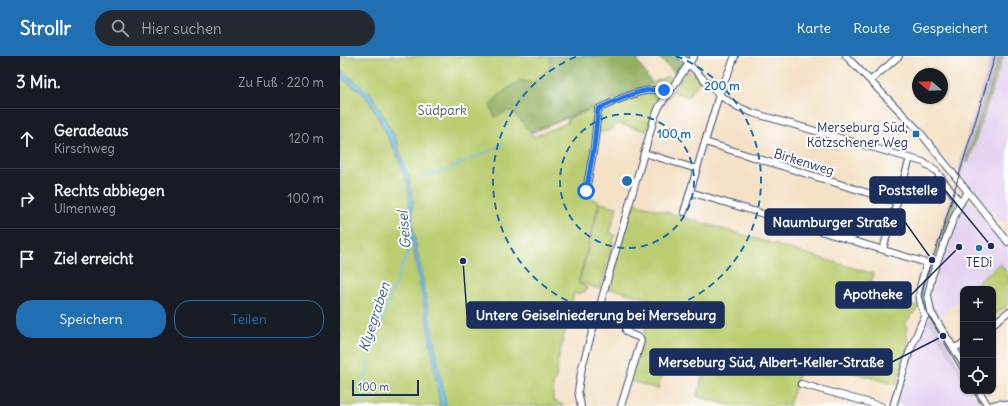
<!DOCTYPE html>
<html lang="de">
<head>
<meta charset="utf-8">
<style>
	body { margin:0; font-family:Delius,sans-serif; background:#242831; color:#f1f3f6 }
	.controls { position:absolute; right:12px; bottom:12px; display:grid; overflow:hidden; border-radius:8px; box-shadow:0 1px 3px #0004 }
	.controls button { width:36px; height:36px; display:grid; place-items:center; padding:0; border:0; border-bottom:1px solid #363941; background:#171b24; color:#f1f3f6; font:20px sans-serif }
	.compass { position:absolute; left:572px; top:12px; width:36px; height:36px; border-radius:50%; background:#171b24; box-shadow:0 1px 3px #0004; rotate:289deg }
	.scale { position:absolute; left:12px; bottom:10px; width:67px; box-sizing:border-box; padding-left:4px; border:2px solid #1b2f5e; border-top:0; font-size:11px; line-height:14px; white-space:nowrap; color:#1b2f5e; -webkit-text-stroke:3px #fff; paint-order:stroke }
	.stop { position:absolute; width:12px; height:12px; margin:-9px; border:3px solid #1a73e8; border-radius:50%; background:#fff }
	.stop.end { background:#1a73e8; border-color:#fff; box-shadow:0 1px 4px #0008 }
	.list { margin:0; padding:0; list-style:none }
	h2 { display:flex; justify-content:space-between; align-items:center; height:52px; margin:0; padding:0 16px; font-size:17px }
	h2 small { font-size:13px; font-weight:400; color:#9ea1a6 }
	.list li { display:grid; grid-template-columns:26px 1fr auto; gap:12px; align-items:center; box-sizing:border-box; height:60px; padding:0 16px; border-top:1px solid #363941 }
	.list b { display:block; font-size:15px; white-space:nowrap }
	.list p { margin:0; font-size:13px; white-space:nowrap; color:#9ea1a6 }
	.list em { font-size:13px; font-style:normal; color:#9ea1a6 }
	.actions { display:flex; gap:8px; padding:12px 16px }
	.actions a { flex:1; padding:9px 0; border:1px solid #1f6fb2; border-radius:16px; text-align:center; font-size:14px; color:#1f6fb2 }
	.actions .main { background:#1f6fb2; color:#fff }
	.icon { flex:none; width:22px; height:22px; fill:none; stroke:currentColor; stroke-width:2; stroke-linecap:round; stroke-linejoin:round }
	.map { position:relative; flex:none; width:668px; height:350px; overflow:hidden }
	header { display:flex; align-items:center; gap:24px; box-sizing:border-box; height:56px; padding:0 20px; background:#1f6fb2; color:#fff }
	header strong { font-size:19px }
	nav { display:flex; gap:22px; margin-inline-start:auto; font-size:14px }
	.search { width:280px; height:36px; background:#242831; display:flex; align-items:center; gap:10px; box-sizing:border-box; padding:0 14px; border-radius:22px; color:#9ea1a6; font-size:15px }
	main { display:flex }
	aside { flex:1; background:#171b24 }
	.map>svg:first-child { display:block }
	.built { fill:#e4d3f1 }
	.industrial { fill:#c6c0d9 }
	.green { fill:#bbcd71; stroke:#6b7e68; fill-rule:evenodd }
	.forest { fill:#94b063; stroke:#587060 }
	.water { fill:#72c2ed; stroke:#4678a6 }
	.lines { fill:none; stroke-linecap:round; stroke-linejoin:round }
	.stream { stroke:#72c2ed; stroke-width:1.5 }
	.minor-casing { stroke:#3c4a6e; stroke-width:8 }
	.minor { stroke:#fff; stroke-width:6 }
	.tram { stroke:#1b2f5e; stroke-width:1 }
	.route { stroke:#1a73e8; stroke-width:5 }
	.ring { fill:none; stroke:#1f6fb2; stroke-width:2; stroke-dasharray:7 5 }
	.poi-dot { fill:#1f6fb2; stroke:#fff; stroke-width:1.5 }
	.labels { text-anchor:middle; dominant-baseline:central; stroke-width:4; stroke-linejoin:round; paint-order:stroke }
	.park-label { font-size:13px; fill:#4b5e64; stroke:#fff }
	.poi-label { font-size:13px; fill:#1b2f5e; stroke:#fff; text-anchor:end }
	.street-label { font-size:13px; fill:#1b2f5e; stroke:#fff }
	.water-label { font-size:14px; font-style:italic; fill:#355b89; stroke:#fff }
	.centre { fill:#1f6fb2; stroke:#fff; stroke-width:2 }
	.ring-label { font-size:12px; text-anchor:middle; font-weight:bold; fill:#1f6fb2; stroke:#fff; stroke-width:4; stroke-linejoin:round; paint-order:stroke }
	.leader { fill:none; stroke:#1b2f5e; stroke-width:1.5 }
	.callout-dot { fill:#1b2f5e; stroke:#fff; stroke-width:1.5 }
	.callout { fill:#1b2f5e; stroke:#1b2f5e; stroke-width:1.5 }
	.callout-label { font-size:14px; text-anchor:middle; font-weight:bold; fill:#fff }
</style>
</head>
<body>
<header>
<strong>Strollr</strong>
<div class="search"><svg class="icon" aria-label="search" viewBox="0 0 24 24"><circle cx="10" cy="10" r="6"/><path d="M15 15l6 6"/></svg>Hier suchen</div>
<nav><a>Karte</a><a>Route</a><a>Gespeichert</a></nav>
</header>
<main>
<aside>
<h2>3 Min.<small>Zu Fuß · 220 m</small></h2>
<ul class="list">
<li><svg class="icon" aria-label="ahead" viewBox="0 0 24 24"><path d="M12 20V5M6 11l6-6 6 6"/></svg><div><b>Geradeaus</b><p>Kirschweg</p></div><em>120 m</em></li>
<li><svg class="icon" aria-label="right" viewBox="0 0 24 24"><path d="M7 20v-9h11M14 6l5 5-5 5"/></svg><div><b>Rechts abbiegen</b><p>Ulmenweg</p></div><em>100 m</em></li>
<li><svg class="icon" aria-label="arrive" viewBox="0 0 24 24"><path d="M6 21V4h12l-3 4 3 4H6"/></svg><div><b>Ziel erreicht</b></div></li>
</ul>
<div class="actions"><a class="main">Speichern</a><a>Teilen</a></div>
</aside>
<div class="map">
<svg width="668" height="350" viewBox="0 0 668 350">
	<rect width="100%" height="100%" fill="#fff"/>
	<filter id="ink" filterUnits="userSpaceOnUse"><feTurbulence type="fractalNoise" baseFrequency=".025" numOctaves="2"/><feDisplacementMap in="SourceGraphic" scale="8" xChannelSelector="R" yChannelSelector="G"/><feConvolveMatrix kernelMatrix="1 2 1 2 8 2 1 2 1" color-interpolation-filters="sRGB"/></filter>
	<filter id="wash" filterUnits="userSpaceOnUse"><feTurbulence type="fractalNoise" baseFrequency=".012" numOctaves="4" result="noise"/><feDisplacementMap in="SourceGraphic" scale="16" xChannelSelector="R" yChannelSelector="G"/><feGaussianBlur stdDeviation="0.9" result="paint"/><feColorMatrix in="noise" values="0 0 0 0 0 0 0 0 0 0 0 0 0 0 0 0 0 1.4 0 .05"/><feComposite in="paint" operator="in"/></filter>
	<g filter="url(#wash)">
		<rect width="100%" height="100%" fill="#f4e1c6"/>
		<g class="built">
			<polygon points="663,0 668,0 668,163 662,168 622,119 626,106 628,107"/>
			<polygon points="631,145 668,193 668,218 659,207 631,233 623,233 623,240 599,262 594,254 592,247 593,229 623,148"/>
			<polygon points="587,263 623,323 623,335 631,335 638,347 632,350 555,350 577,282"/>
		</g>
		<g class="industrial">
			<polygon points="651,0 660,0 622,119 618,114"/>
			<polygon points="612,139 614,142 599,190 597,189"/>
			<polygon points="591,261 623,315 623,323 587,263"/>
		</g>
		<g class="green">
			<path d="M0,0H303L297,5L312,27L328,20L334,25L313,55L307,75L275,67L270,75L260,76L255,80L251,110L243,133L250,141L259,146L238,227L247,232L245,236L234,238L218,305L216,321L213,330V344L225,350H0V21L22,36L28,43L56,96L66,125L69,123L55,82L31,38L0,14ZM296,34L228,63L227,67L193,81L191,77Z"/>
			<polygon points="660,0 663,0 628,107 626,106"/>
			<polygon points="348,16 351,16 360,25 348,41 332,35 345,18"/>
			<path d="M614,142C619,153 606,177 601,188L599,190Z"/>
			<polygon points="292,146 534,218 528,234 579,251 566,266 568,289 556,329 464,302 449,350 392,350 357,340 363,318 326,307 318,333 291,325 314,244 267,232"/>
			<polygon points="260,147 277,151 270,177 275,179 260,233 239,227"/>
			<polygon points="660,207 668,218 668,249 656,258 653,254 653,233 636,233 634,230"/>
		</g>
		<g class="forest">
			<polygon points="210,0 303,0 297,5 312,27 191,76 171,54 155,61 150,50 159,39 180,24 193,27 209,12"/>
			<polygon points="317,0 337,0 344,7 344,11 338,20"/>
		</g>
		<polygon class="water" points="0,14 31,38 55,82 69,123 73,145 72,165 74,178 106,350 101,350 100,348 88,270 72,187 69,140 67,126 56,96 31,47 22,36 0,21"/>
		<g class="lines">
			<g class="stream">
				<polyline points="80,122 111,112 164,88"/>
				<polyline points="20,350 26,318 34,285 60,215 67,199 71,182"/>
			</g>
		</g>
	</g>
	<g filter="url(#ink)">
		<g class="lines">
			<defs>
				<g id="minor">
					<polyline points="341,0 379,39 398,51 413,57 583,106 596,115 617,143 621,147"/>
					<polyline points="506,0 579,75 668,186"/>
					<polyline points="531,24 559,0"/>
					<polyline points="365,86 557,146"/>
					<polyline points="304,97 357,113"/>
					<path d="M246,135L254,91L258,53C277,44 309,28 329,36"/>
					<path d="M350,136L587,207C580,230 575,237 585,260"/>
					<polyline points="344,156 379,39 395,0"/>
					<polyline points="543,193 570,102"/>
					<polyline points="260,252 286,259 286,275 290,278 300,282 301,285 281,350"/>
					<polyline points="653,268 668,256"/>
					<polyline points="614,292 623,288"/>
					<polyline points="623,307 591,256 588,239 592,220 611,169 620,147 628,136"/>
					<polyline points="461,328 541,350"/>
					<polyline points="639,335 648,350"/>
					<polyline points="241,350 238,335 242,311 314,63 319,51 354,0"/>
					<polyline points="553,350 569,297 581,268 586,259"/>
					<path d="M650,350C657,347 661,347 668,349"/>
				</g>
			</defs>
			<use href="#minor" class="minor-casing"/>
			<use href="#minor" class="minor"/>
			<g class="tram">
				<polyline points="623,318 585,254 581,239 584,226 601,179 655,0"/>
				<polyline points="633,335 642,350"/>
			</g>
		</g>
	</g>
	<g class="lines" filter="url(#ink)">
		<path class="route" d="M246,135L254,91L258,53C278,44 302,31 324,34"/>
	</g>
	<g class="ring">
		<circle cx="287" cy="125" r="67"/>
		<path d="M336 0A134 134 0 1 1 238 0"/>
	</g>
	<g class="poi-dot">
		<rect x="572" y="74" width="8" height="8" rx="2"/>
		<circle cx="639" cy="192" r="4"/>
	</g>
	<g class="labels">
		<g class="park-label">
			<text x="102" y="54">Südpark</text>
		</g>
		<g class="poi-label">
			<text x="568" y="71">Merseburg Süd,<tspan x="568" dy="15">Kötzschener Weg</tspan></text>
			<text x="639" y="206" text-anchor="middle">TEDi</text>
		</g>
		<g class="street-label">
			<text transform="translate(464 106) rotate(17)">Birkenweg</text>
		</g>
		<g class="water-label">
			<text transform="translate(64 174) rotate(-95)">Geisel</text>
			<text transform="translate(34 261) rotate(-72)">Klyegraben</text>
		</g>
	</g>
	<circle cx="287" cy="125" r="6" class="centre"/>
	<g class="ring-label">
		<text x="382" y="34">200 m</text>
		<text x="334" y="82">100 m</text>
	</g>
	<path class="leader" d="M651 190L605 134M592 204L565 166M619 191L571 239M123 205L127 259M603 280L552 306"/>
	<g class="callout-dot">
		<circle cx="651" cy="190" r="4"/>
		<circle cx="592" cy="204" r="4"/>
		<circle cx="619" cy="191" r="4"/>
		<circle cx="123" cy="205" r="4"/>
		<circle cx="603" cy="280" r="4"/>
	</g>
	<g class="callout">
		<rect x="530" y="121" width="75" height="26" rx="4"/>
		<rect x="425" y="153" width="140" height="26" rx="4"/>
		<rect x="496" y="226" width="75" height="26" rx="4"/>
		<rect x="127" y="246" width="257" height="26" rx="4"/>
		<rect x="310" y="293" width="242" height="26" rx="4"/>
	</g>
	<g class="callout-label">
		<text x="568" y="139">Poststelle</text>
		<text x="495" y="171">Naumburger Straße</text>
		<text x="533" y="243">Apotheke</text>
		<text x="256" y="264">Untere Geiselniederung bei Merseburg</text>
		<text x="431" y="311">Merseburg Süd, Albert-Keller-Straße</text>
	</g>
</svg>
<div class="controls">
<button>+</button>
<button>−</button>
<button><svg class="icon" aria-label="locate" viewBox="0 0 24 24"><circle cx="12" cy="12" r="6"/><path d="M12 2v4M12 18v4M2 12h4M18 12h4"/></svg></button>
</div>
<svg class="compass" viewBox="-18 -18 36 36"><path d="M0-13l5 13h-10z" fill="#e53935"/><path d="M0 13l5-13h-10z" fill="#9ea1a6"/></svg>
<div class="scale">100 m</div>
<div class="stop" style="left:246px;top:135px"></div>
<div class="stop end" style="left:324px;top:34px"></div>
</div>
</main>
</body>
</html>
